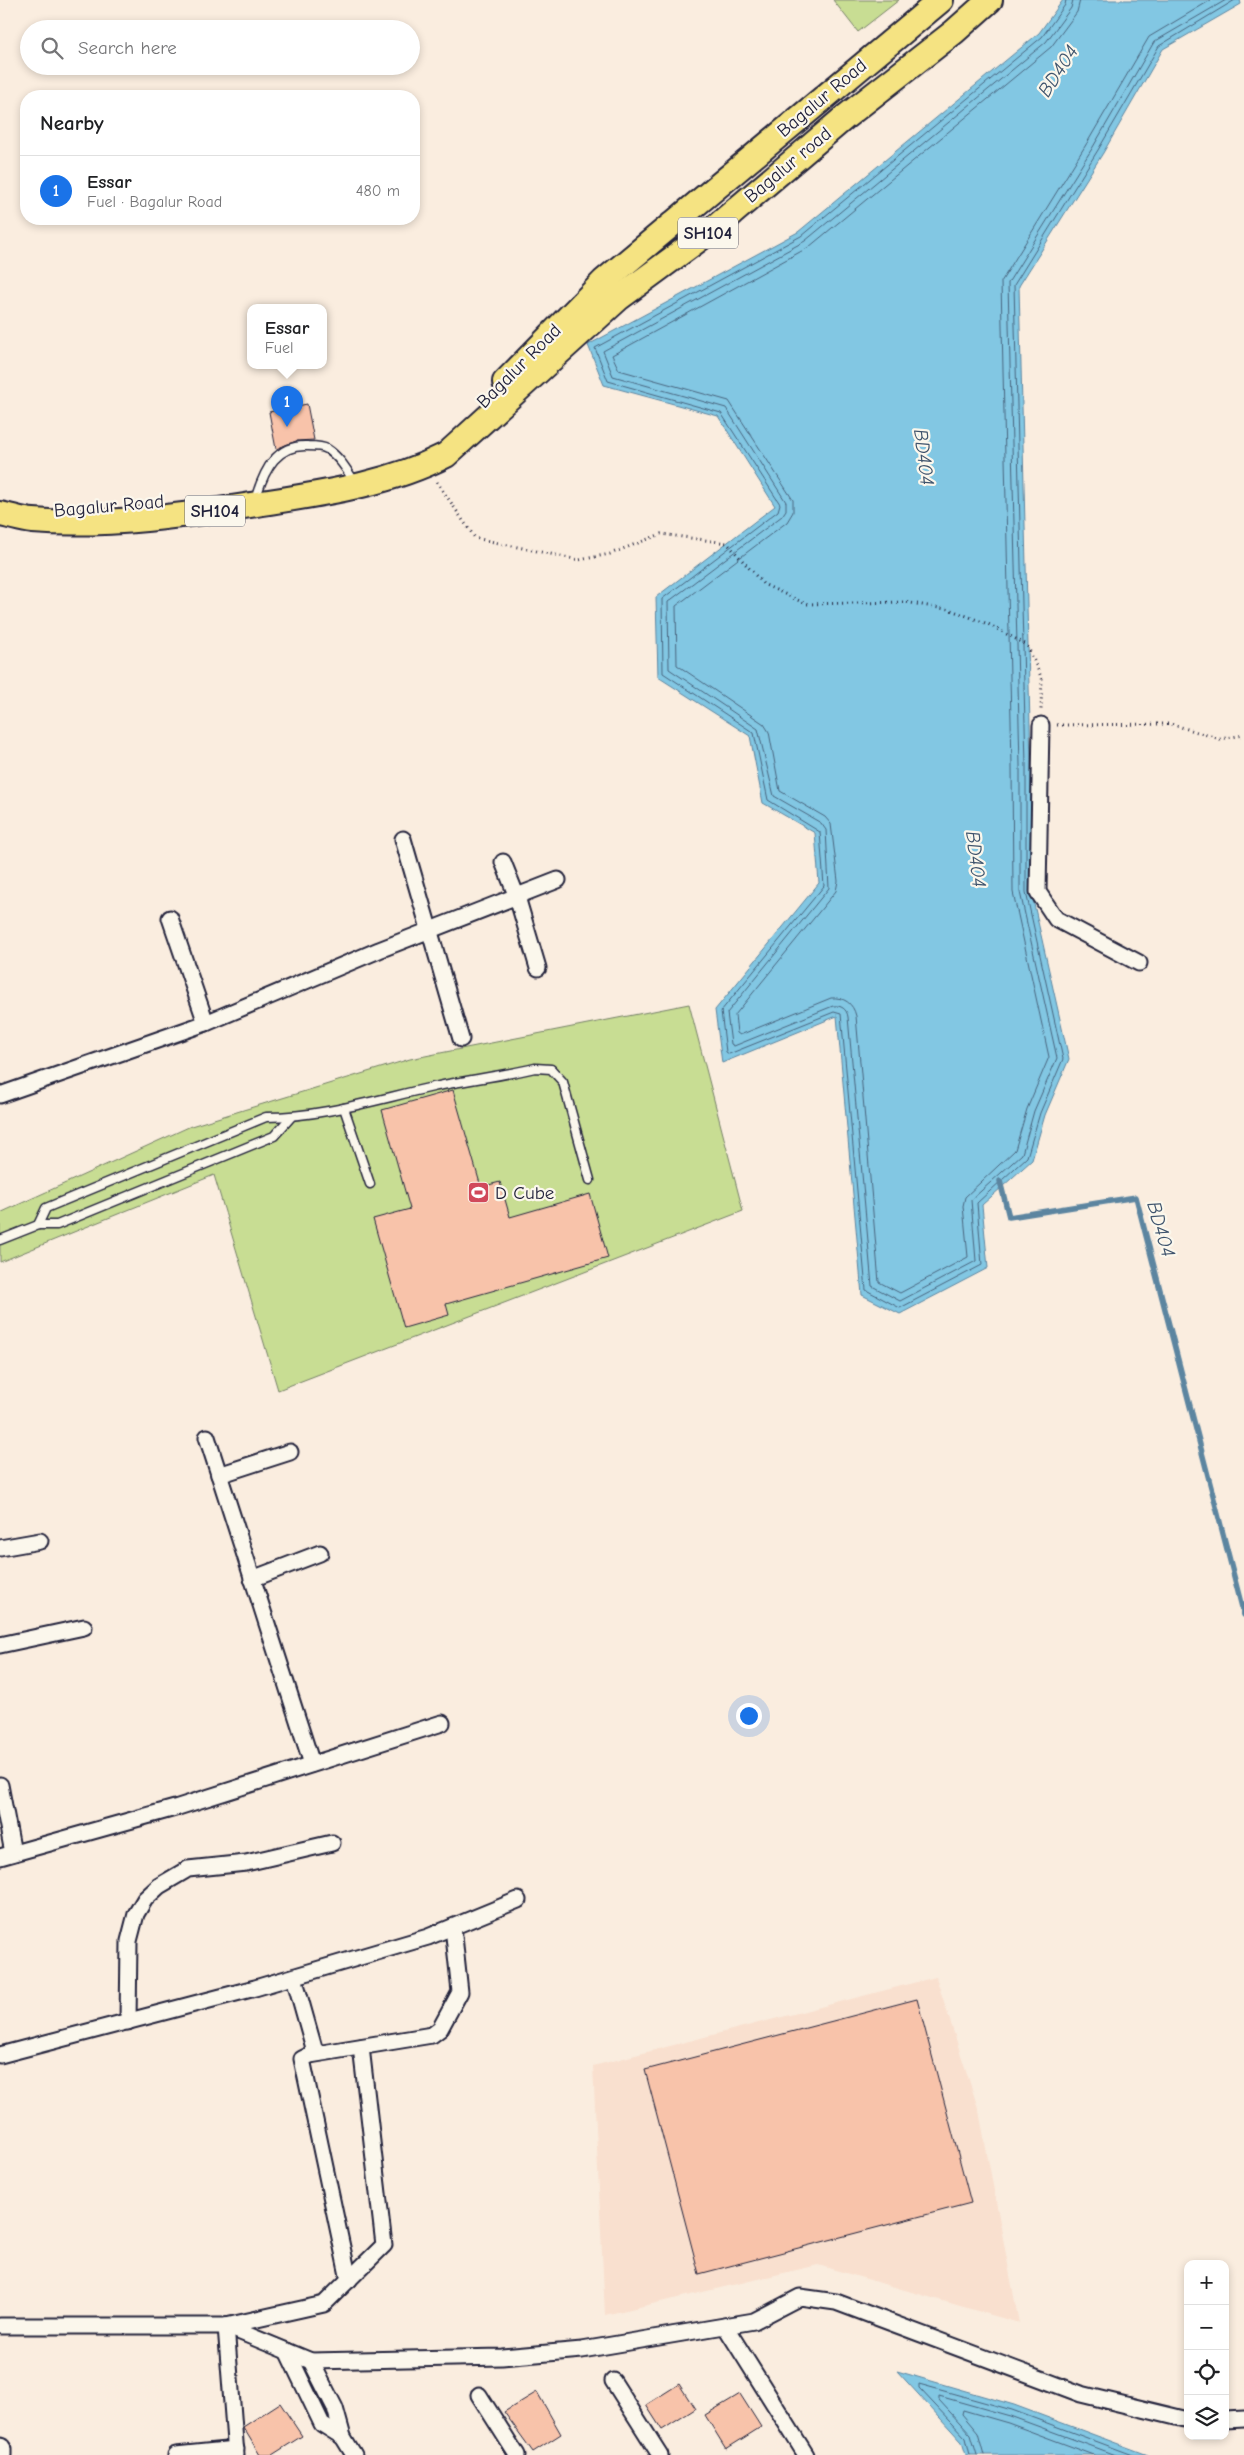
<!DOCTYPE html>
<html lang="en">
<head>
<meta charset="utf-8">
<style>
	body { margin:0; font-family:"Comic Neue",sans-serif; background:#f6f6f6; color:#202124 }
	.controls { position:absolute; right:15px; bottom:15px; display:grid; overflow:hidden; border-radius:10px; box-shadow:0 2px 8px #0003 }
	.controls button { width:45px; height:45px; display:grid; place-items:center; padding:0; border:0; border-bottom:1px solid #e0e0e0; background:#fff; color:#202124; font:25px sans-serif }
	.you { position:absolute; left:748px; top:1715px; width:18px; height:18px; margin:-12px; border:4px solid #fff; border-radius:50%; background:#1a73e8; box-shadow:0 0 0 8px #1a73e833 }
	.badge { display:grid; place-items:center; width:32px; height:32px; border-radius:50%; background:#1a73e8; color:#fff; font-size:16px; font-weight:700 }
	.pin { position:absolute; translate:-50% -41px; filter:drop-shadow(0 1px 2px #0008) }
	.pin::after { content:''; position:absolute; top:26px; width:18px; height:15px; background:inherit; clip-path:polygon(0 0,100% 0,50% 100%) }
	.popup { position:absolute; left:247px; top:304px; width:80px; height:65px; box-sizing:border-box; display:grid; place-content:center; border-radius:10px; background:#fff; filter:drop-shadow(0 1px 4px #0005); font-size:16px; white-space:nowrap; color:#757577 }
	.popup b { font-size:19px; color:#202124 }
	.popup::after { content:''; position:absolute; left:50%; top:100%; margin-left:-10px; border:10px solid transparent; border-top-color:#fff }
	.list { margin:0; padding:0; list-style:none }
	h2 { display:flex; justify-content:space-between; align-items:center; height:65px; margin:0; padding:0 20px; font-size:21px }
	h2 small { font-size:16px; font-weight:400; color:#757577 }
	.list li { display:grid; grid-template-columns:32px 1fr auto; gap:15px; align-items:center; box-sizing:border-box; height:70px; padding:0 20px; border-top:1px solid #e0e0e0 }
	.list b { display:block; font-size:19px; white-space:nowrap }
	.list p { margin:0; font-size:16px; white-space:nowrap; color:#757577 }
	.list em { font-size:16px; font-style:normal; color:#757577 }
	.icon { flex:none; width:28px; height:28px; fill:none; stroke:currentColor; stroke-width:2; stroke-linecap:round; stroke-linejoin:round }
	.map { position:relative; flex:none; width:1244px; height:2455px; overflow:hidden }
	.search { position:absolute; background:#fff; box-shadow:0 2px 8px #0003; left:20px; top:20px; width:400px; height:55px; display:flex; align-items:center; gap:12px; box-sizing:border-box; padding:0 18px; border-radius:28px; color:#757577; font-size:19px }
	.panel { position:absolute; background:#fff; box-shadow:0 2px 8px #0003; left:20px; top:90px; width:400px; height:135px; border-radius:20px }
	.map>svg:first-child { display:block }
	.built { fill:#f9e0cf }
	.green { fill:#c8dd93; stroke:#758067 }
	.water { fill:#82c7e3; stroke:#5c85a0 }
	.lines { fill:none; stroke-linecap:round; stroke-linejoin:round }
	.shore { stroke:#48647e; stroke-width:1 }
	.stream { stroke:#5c85a0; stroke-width:5.5 }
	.building { fill:#f8c3aa; stroke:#22223b }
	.lane-casing { stroke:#22223b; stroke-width:11 }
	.street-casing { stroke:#22223b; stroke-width:19 }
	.secondary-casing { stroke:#22223b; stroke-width:25 }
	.primary-casing { stroke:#22223b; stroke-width:28 }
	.path { stroke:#22223b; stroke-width:3; stroke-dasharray:1 4; stroke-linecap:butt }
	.lane { stroke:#fbf7ec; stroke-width:8 }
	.street { stroke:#fbf7ec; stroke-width:15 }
	.secondary { stroke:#fbf7ec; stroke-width:21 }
	.primary { stroke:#f5e382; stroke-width:24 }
	.labels { text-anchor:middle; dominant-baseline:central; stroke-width:4.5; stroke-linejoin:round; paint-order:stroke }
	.shield { fill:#fbf7ec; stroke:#636270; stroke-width:1 }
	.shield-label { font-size:18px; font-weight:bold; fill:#22223b }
	.street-label { font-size:19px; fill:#22223b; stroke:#fbf7ec }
	.poi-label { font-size:19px; fill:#22223b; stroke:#fbf7ec; text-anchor:start }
	.water-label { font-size:20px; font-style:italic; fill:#3f546d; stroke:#fbf7ec }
</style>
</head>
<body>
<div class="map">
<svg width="1244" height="2455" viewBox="0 0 1244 2455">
	<rect width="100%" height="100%" fill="#faeddf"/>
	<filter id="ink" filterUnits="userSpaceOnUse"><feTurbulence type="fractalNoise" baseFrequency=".02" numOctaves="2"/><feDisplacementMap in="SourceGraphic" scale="10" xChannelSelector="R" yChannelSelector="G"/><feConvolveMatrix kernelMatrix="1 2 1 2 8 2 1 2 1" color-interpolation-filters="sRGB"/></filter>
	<g filter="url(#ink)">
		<polygon class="built" points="936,1977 979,2111 1019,2323 818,2265 605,2315 593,2066"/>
		<g class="green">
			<polygon points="833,0 899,0 858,32"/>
			<polygon points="689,1004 743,1211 278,1390 214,1175 0,1262 0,1213 191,1126 410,1059"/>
		</g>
		<g class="water">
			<polygon points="1063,0 1240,0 1241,4 1163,49 1103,153 1019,286 1031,765 1031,891 1069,1059 1045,1115 1032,1160 982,1205 988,1268 900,1314 862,1295 837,1016 722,1063 715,1010 819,883 815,833 763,803 750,736 658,677 656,597 775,506 718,416 604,385 588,345 798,232 1039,33"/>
			<polygon points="897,2371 1014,2405 1148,2455 966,2455 962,2442"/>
		</g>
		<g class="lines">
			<g class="shore">
				<polyline points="1066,0 1065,5 1042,37 801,236 595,348 608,381 721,413 780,504 778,511 662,599 663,673 754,733 768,800 820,832 824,886 721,1011 726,1052 729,1054 834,1012 841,1014 866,1290 900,1308 982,1265 977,1203 1027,1157 1040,1113 1063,1059 1026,892 1026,765 1014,285 1098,150 1159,46 1235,0"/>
				<path d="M1073,0L1071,8L1046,42L805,241L603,351L613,376L726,408L786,502V510L782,516L668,602L669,669L758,729L774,796L821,823L826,830L829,888L727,1013L731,1044L734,1046L833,1006C841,1005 847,1009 848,1017L872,1286L900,1301L976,1261L971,1200L1022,1154L1034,1111L1057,1058L1020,892V765L1008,283L1093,147L1154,42L1226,0"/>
				<path d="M1080,0L1077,12L1051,47L809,247L612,355L619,370L729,401L793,500V512L787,522L676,606L677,665L764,724L769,732L780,791L825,817L831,824L838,881L836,891L735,1015L737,1033L740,1035L831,998C844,997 853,1003 856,1016L879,1282L900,1293L968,1257L963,1206L965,1197L1015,1150L1027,1109L1049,1057L1013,892L1012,765L1001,282L1087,143L1149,37L1211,0"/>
				<polyline points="970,2455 966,2438 919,2388 919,2384 1012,2410 1133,2455"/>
				<polyline points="977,2455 971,2435 939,2400 939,2396 1010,2416 1116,2455"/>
				<polyline points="984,2455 978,2433 962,2414 963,2410 1008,2423 1094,2455"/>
			</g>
			<polyline class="stream" points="1000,1181 1009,1217 1136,1197 1244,1615"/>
		</g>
		<g class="building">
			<polygon points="307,404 314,440 296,441 276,449 269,412"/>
			<polygon points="453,1090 481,1187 500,1182 510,1217 590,1194 608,1258 446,1304 449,1315 404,1328 373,1219 410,1209 382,1110"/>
			<polygon points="917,1999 971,2203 699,2274 645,2070"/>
			<polygon points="679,2384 695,2409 662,2430 646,2405"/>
			<polygon points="537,2392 561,2434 533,2452 504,2412"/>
			<polygon points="740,2394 761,2427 726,2449 705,2415"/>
			<polygon points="280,2403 302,2436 272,2455 260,2455 243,2427"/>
		</g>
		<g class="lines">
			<defs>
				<g id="lane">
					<path d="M257,494C265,469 277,444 308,446C314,446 322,446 327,449C338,456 345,467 352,478"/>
					<polyline points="344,1108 370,1184"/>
					<path d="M38,1225L46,1208L266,1117C323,1117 378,1099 433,1087C466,1080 501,1076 535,1068L551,1069L563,1082L590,1180"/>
					<polyline points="0,1240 38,1225 57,1225 274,1136 291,1117"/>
				</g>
				<g id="street">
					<polyline points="1041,725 1038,892 1056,919 1139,963"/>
					<polyline points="403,839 461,1039"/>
					<polyline points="503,862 517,897 538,968"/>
					<polyline points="170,918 206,1023"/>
					<polyline points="0,1095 206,1023 379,950 558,880"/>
					<polyline points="207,1437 312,1764"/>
					<polyline points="219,1475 290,1452"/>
					<polyline points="0,1548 40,1541"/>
					<polyline points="252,1579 320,1553"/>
					<polyline points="0,1645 84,1627"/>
					<polyline points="0,1785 13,1853"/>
					<polyline points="0,1857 175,1808 442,1723"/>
					<polyline points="294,1977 314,2048 310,2055"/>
					<polyline points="128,2022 129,1941 136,1914 145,1899 159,1886 188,1869 246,1863 332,1843"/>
					<polyline points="0,2055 255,1988 428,1937 518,1900"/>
					<polyline points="349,2280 302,2059 310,2055 432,2035 440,2029 460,1992 453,1927"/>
					<polyline points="0,2326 226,2326 324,2304 384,2245 361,2047"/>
					<polyline points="226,2326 311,2361 502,2357 582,2350 754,2321 800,2297 836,2302 1081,2394 1188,2420"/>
					<polyline points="226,2326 236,2455"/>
					<polyline points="725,2326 806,2455"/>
					<polyline points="287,2351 322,2424 343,2437"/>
					<polyline points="311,2361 335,2408 343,2437 354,2455"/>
					<polyline points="613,2381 660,2455"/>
					<polyline points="479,2395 517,2455"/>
					<polyline points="1225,2420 1244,2419"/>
					<polyline points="176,2455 236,2449"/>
				</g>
				<polyline id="secondary" points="0,2449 0,2455"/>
				<g id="primary">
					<polyline points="505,382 604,281 941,0"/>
					<path d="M0,514C11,516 22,520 33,521C108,527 190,515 263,503C326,493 389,484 446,455L619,298L717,226L844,118L954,32L990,0"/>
				</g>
			</defs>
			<use href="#lane" class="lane-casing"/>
			<use href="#street" class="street-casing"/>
			<use href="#secondary" class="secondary-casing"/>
			<use href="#primary" class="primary-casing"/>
			<g class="path">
				<polyline points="437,482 475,538 579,560 610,554 661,534 727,543 763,584 806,604 905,602 951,610 988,624 1027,645 1042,679 1041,710"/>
				<polyline points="1057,725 1171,724 1220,739 1244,735"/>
			</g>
			<use href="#lane" class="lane"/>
			<use href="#street" class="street"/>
			<use href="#secondary" class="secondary"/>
			<use href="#primary" class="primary"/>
		</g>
	</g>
	<defs>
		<symbol id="stadium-square" viewBox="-11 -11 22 22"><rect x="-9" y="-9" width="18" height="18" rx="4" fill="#d1495b" stroke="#fbf7ec"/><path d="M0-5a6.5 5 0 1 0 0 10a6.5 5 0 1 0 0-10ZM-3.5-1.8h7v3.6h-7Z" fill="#fff"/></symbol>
	</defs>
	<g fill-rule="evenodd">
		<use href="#stadium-square" x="466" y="1180" width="25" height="25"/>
	</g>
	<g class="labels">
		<g class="shield">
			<rect x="678" y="217.5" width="60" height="31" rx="4"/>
			<rect x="185" y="495.5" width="60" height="31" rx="4"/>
		</g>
		<g class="shield-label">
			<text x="708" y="233">SH104</text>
			<text x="215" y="511">SH104</text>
		</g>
		<g class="street-label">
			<text transform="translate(822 98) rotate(-40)">Bagalur Road</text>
			<text transform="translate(788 165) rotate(-40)">Bagalur road</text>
			<text transform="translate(519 366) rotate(-45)">Bagalur Road</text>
			<text transform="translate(109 506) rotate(-5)">Bagalur Road</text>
		</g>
		<g class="poi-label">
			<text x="495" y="1193">D Cube</text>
		</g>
		<g class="water-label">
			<text transform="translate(1058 71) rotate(-57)">BD404</text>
			<text transform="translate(924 457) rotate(83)">BD404</text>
			<text transform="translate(976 859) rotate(83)">BD404</text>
			<text transform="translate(1161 1229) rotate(74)">BD404</text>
		</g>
	</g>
</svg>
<div class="controls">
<button>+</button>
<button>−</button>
<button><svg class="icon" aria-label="locate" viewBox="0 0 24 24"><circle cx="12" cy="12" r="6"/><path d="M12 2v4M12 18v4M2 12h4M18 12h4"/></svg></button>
<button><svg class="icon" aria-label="layers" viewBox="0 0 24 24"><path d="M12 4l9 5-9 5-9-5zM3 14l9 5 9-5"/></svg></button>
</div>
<div class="you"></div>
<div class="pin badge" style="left:287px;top:427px">1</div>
<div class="popup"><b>Essar</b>Fuel</div>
<div class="search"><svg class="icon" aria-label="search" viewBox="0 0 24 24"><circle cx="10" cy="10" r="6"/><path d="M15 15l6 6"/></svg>Search here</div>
<section class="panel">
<h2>Nearby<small></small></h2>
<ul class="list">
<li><span class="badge">1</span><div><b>Essar</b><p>Fuel · Bagalur Road</p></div><em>480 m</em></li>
</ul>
</section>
</div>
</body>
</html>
